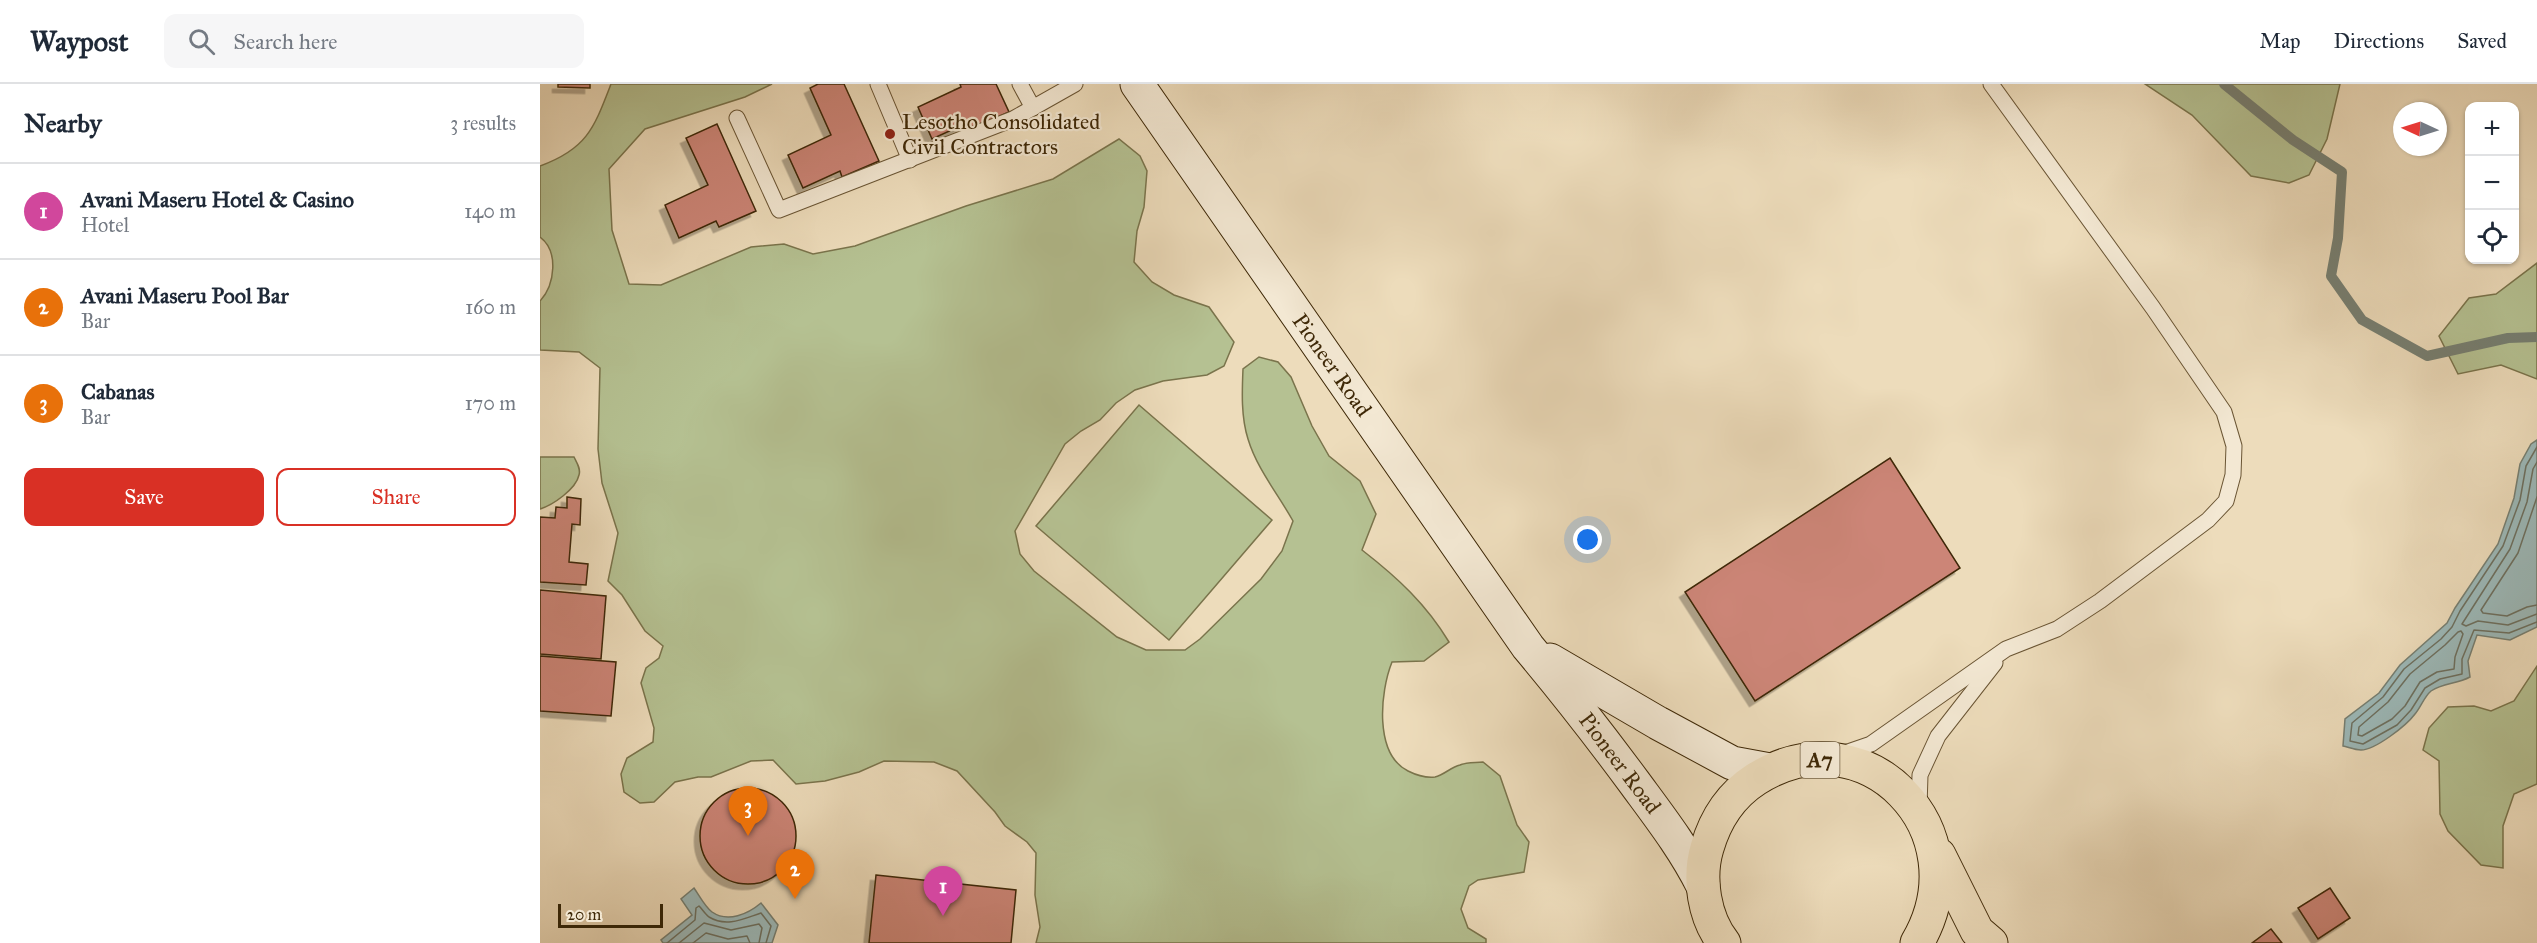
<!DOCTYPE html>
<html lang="en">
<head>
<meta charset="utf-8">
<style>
	body { margin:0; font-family:"IM FELL Great Primer",serif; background:#f6f6f7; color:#1f2937 }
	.controls { position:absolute; right:18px; top:18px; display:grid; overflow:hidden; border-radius:12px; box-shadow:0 2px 4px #0004 }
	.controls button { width:54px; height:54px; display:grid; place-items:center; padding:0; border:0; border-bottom:2px solid #e0e1e3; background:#fff; color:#1f2937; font:30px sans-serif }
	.compass { position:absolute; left:1853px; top:18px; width:54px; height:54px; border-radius:50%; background:#fff; box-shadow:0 2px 4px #0004; rotate:274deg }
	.scale { position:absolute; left:18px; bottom:15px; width:105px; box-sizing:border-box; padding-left:6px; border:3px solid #3e2807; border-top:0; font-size:16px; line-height:21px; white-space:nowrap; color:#3e2807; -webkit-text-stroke:4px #f3e8d3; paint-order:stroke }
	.you { position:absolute; left:1048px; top:456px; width:21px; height:21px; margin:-15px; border:4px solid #fff; border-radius:50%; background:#1a73e8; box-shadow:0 0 0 9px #1a73e833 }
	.badge { display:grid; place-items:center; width:39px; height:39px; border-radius:50%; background:#d93025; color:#fff; font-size:20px; font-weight:700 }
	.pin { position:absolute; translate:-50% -50px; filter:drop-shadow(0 2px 3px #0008) }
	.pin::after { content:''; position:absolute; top:32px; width:21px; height:18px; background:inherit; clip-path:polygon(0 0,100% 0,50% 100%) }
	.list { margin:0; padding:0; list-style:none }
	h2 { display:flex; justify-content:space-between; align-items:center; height:78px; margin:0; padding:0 24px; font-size:26px }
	h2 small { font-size:20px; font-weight:400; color:#747a83 }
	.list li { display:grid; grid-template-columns:39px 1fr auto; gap:18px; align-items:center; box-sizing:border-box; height:96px; padding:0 24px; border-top:2px solid #e0e1e3 }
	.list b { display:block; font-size:22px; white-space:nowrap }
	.list p { margin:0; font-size:20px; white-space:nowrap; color:#747a83 }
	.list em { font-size:20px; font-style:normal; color:#747a83 }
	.actions { display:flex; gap:12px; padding:18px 24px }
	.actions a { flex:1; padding:14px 0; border:2px solid #d93025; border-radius:12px; text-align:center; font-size:21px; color:#d93025 }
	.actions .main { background:#d93025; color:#fff }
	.icon { flex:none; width:33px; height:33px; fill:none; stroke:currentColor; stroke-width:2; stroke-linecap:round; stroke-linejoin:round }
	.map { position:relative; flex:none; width:1997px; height:859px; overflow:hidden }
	header { display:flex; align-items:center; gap:36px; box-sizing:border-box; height:84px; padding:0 30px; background:#fff; border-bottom:2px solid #e0e1e3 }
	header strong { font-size:28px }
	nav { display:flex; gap:33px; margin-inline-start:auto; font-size:21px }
	.search { width:420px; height:54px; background:#f6f6f7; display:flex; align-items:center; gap:15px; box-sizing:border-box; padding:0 21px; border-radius:12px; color:#747a83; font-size:22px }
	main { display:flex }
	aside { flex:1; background:#fff }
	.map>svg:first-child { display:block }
	.green { fill:#b5c192; stroke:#7a744c; stroke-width:1.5 }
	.water { fill:#9cb9b9; stroke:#767f72; stroke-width:1.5 }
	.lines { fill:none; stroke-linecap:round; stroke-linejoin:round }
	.shore { stroke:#6d7060; stroke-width:1.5 }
	.stream { stroke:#767f72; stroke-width:10 }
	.building { fill:#cc8577; stroke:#3e2807; stroke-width:1.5; filter:url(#shadow) }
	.lane-casing { stroke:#6a5534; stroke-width:17 }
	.secondary-casing { stroke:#3e2807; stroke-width:35 }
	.primary-casing { stroke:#3e2807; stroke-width:35 }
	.lane { stroke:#f3e8d3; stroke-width:15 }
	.secondary { stroke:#f3e8d3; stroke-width:33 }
	.primary { stroke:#eddcbb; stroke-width:33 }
	.poi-dot { fill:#8f2418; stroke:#f3e8d3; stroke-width:2 }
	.labels { text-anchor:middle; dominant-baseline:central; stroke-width:4.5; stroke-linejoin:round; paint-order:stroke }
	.shield { fill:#f3e8d3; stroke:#746244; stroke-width:1.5 }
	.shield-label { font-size:21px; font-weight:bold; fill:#3e2807 }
	.poi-label { font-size:22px; fill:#3e2807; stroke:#f3e8d3; text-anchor:start }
	.street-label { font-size:22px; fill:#3e2807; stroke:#f3e8d3 }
</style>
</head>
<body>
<header>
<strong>Waypost</strong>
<div class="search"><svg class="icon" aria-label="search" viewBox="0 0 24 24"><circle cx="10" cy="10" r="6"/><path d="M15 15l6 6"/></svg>Search here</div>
<nav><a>Map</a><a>Directions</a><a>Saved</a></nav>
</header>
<main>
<aside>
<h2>Nearby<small>3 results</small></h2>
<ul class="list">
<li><span class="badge" style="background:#d1479c">1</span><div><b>Avani Maseru Hotel &amp; Casino</b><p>Hotel</p></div><em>140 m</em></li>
<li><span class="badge" style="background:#e8710a">2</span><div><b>Avani Maseru Pool Bar</b><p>Bar</p></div><em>160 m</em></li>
<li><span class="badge" style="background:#e8710a">3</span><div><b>Cabanas</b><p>Bar</p></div><em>170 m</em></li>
</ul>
<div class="actions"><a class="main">Save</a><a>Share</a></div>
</aside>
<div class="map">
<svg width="1997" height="859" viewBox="0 0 1997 859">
	<defs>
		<filter id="shadow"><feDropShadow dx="-5.5" dy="5.5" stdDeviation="0" flood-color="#0004"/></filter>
	</defs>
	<rect width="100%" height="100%" fill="#eddcbb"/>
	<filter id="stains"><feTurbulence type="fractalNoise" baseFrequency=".00333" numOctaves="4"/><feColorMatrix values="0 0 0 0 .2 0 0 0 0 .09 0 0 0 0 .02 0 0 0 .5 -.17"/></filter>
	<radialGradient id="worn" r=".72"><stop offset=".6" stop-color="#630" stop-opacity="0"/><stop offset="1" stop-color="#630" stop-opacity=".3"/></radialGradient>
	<g class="green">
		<path d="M71,0H232L205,13L105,45L69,85L72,146L89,200L121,201L211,163L244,160L273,170L315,162L426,122L513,95L579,55L600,72L607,87L604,123L597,147L594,178L612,198L634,211L669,223L694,258L684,282L667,291L623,297L595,306L576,319L560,336L541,347L525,360L475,447L480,470L494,487L577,553L606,566H645L660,555L721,495L742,467L753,437C738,410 717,385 708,355C701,333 702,308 703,285L719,273L738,278L751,293L772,342L789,372L820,397L836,430L822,466C858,494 886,520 909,558L884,577L852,578C840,608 834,670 868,687C876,691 886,694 895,693C904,691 911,683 920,681C927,678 936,679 943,678L960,692L977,741L989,758L984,788L938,796L929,802L921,825L928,844L946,855V859H496L500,843L495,811L496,769L487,758L465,742L455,728L417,687L394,678L344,677L319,688L285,697L256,700L233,676L211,677L171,693H158L135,698L114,718L100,719L84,708L81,690L87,674L113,658L114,644L101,599L106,584L119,574L123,562L105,547L82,511L68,497L78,449L62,399L58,365L60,284L39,268L0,266V217C15,201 19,167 0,153V82C47,65 54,44 71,0Z"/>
		<polygon points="1605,0 1800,0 1787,55 1769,91 1749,99 1711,92 1652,31"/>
		<polygon points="1997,179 1997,295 1961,281 1918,290 1899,252 1929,214 1956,210"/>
		<polygon points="599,321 732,436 629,556 496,442"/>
		<path d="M0,373H34C37,379 41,385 39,391C36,405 13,421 0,425Z"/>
		<polygon points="1997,582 1997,700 1974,710 1963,742 1963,784 1941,781 1908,747 1900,730 1899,677 1883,666 1889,644 1908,623 1934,622 1951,627 1974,617"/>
	</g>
	<g class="water">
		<path d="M1997,356V543L1970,556L1937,551L1928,577L1930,593C1917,600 1903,599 1891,607C1884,613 1881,623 1875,630C1866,642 1835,666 1821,666C1815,666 1808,663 1803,662L1805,635L1839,609L1860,581L1907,539L1915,524L1958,460L1974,414L1980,380L1991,360Z"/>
		<path d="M154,804C159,811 165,823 172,828C188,839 208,830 221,819L238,841L232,859H123L121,856L152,831L141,815Z"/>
	</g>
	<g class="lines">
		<g class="shore">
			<polyline points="1997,363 1986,382 1980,416 1963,462 1920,527 1912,543 1901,555 1864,585 1843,613 1812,639 1810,657 1823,660 1857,641 1871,626 1885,604 1900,595 1922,590 1922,575 1934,546 1969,549 1997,538"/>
			<polyline points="1997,378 1993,385 1987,418 1970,465 1922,540 1926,542 1938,537 1968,541 1997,530"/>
			<polyline points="1997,413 1978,469 1941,526 1943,529 1967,532 1987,523 1997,521"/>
			<polygon points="1918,548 1921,547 1923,550 1915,573 1914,585 1897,588 1880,598 1865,622 1852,635 1822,652 1818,651 1819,643 1848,618 1870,590 1905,561"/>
			<path d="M127,859L155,836L156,824L159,822C162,825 165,830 169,833C187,844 205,834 221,829L231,842L226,859"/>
			<polyline points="139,859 164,839 191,846 219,840 222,844 219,859"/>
			<polyline points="153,859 166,849 188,855 207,852 210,859"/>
		</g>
		<polyline class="stream" points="1684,0 1753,56 1802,88 1798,154 1791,192 1822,236 1887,272 1968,254 1997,253"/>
	</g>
	<g class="building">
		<polygon points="18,0 50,0 50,4 18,3"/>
		<polygon points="278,0 304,0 339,77 302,93 300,87 263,104 248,71 291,51 270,4"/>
		<polygon points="420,0 456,0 469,28 432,45 429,38 392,55 378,23 421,3"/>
		<polygon points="177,40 216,127 179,143 176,137 139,154 125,121 168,101 146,54"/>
		<polygon points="1350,374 1420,484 1215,617 1145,508"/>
		<polygon points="27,413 41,415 40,441 32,440 29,478 48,480 46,501 0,498 0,433 15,434 16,423 27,424"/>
		<polygon points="0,506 66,512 61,575 0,570"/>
		<polygon points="0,572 76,578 71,632 0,627"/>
		<circle cx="208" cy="752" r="48"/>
		<polygon points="336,791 476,806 471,859 329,859"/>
		<polygon points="1790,804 1810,834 1778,855 1758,824"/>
		<polygon points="1731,845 1742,859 1712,859"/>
	</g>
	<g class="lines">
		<defs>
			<g id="lane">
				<polyline points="338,0 370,76"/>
				<polyline points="480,0 493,24"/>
				<polyline points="197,34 239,126 473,35 535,0"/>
				<polyline points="1299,671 1331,660 1466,565 1517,545 1560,517 1668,436 1686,417 1693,391 1694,362 1684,328 1613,224 1451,0"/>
				<polyline points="1379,723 1380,691 1398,652 1455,579"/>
			</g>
			<g id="secondary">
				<path d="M597,0L988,563C1025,607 1060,652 1094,698C1119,732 1144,764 1163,802"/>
				<polyline points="1010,576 1118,639 1192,679 1230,686"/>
			</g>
			<g id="primary">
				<polyline points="1399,771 1437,847 1451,859"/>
				<path d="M1184,859C1164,834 1158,794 1167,764C1175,736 1191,711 1216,695C1325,626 1443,747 1377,859"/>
			</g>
		</defs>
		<use href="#lane" class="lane-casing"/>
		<use href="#secondary" class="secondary-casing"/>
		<use href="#primary" class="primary-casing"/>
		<use href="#lane" class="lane"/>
		<use href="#secondary" class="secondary"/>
		<use href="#primary" class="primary"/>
	</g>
	<circle class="poi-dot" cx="350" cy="50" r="6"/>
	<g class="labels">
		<rect class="shield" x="1260.5" y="658" width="39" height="36" rx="4.5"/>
		<g class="shield-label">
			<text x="1280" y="676">A7</text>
		</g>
		<g class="poi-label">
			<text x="362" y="37">Lesotho Consolidated<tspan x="362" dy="25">Civil Contractors</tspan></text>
		</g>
		<g class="street-label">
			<text transform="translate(792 281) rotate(55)">Pioneer Road</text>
			<text transform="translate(1080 679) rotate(53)">Pioneer Road</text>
		</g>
	</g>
	<rect width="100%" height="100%" filter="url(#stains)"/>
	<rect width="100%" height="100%" fill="url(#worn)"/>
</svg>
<div class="controls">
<button>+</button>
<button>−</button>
<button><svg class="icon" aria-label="locate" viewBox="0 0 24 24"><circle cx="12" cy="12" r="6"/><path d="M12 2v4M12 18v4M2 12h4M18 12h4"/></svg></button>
</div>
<svg class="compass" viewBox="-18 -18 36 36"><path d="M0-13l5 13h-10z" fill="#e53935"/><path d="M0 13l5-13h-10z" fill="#747a83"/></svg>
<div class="scale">20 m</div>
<div class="you"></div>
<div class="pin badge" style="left:403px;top:832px;background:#d1479c">1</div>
<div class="pin badge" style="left:255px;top:815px;background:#e8710a">2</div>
<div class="pin badge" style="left:208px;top:752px;background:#e8710a">3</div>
</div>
</main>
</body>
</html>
